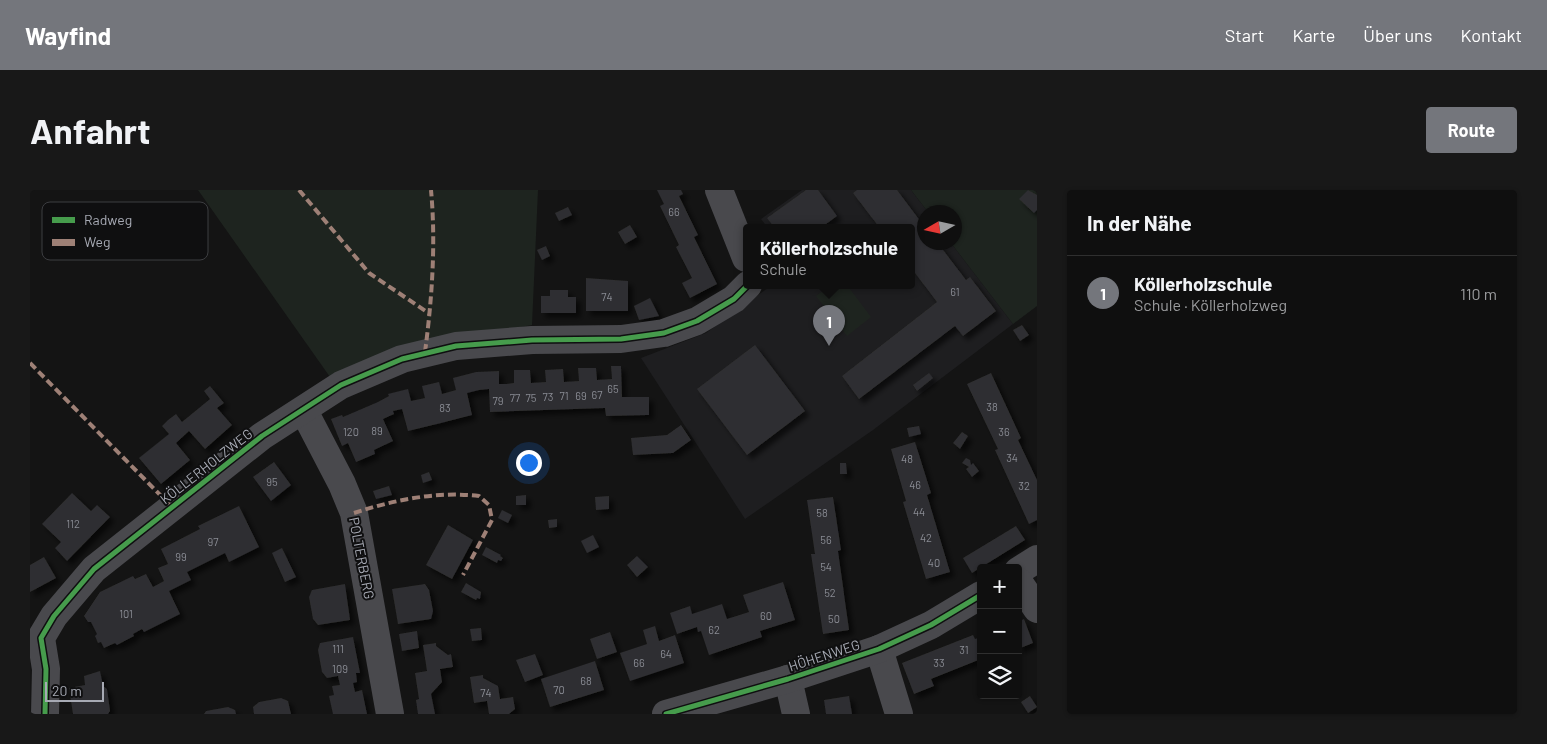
<!DOCTYPE html>
<html lang="de">
<head>
<meta charset="utf-8">
<style>
	body { margin:0; font-family:Barlow,sans-serif; background:#181818; color:#f1f3f6 }
	.controls { position:absolute; right:15px; bottom:15px; display:grid; overflow:hidden; border-radius:5px; box-shadow:0 1px 4px #0004 }
	.controls button { width:45px; height:45px; display:grid; place-items:center; padding:0; border:0; border-bottom:1px solid #2f2f2f; background:#0f0f0f; color:#f1f3f6; font:25px sans-serif }
	.compass { position:absolute; left:887px; top:15px; width:45px; height:45px; border-radius:50%; background:#0f0f0f; box-shadow:0 1px 4px #0004; rotate:261deg }
	.scale { position:absolute; left:15px; bottom:12px; width:59px; box-sizing:border-box; padding-left:5px; border:2px solid #a7aab4; border-top:0; font-size:14px; line-height:18px; white-space:nowrap; color:#a7aab4; -webkit-text-stroke:4px #0f0f10; paint-order:stroke }
	.you { position:absolute; left:498px; top:272px; width:18px; height:18px; margin:-12px; border:4px solid #fff; border-radius:50%; background:#1a73e8; box-shadow:0 0 0 8px #1a73e833 }
	.badge { display:grid; place-items:center; width:32px; height:32px; border-radius:50%; background:#74767c; color:#fff; font-size:16px; font-weight:700 }
	.pin { position:absolute; translate:-50% -41px; filter:drop-shadow(0 1px 2px #0008) }
	.pin::after { content:''; position:absolute; top:26px; width:18px; height:15px; background:inherit; clip-path:polygon(0 0,100% 0,50% 100%) }
	.popup { position:absolute; left:713px; top:34px; width:172px; height:65px; box-sizing:border-box; display:grid; place-content:center; border-radius:5px; background:#0f0f0f; filter:drop-shadow(0 1px 4px #0005); font-size:16px; white-space:nowrap; color:#9b9c9e }
	.popup b { font-size:19px; color:#f1f3f6 }
	.popup::after { content:''; position:absolute; left:50%; top:100%; margin-left:-10px; border:10px solid transparent; border-top-color:#0f0f0f }
	.list { margin:0; padding:0; list-style:none }
	h2 { display:flex; justify-content:space-between; align-items:center; height:65px; margin:0; padding:0 20px; font-size:21px }
	h2 small { font-size:16px; font-weight:400; color:#9b9c9e }
	.list li { display:grid; grid-template-columns:32px 1fr auto; gap:15px; align-items:center; box-sizing:border-box; height:75px; padding:0 20px; border-top:1px solid #2f2f2f }
	.list b { display:block; font-size:19px; white-space:nowrap }
	.list p { margin:0; font-size:16px; white-space:nowrap; color:#9b9c9e }
	.list em { font-size:16px; font-style:normal; color:#9b9c9e }
	.icon { flex:none; width:28px; height:28px; fill:none; stroke:currentColor; stroke-width:2; stroke-linecap:round; stroke-linejoin:round }
	.map { position:relative; flex:none; width:1007px; height:524px; overflow:hidden; border-radius:5px }
	header { display:flex; align-items:center; gap:30px; box-sizing:border-box; height:70px; padding:0 25px; background:#74767c; color:#fff }
	header strong { font-size:24px }
	nav { display:flex; gap:28px; margin-inline-start:auto; font-size:18px }
	.intro { display:flex; align-items:center; justify-content:space-between; box-sizing:border-box; height:120px; padding:0 30px }
	h1 { margin:0; font-size:35px }
	.button { padding:12px 22px; border-radius:5px; background:#74767c; color:#fff; font-size:18px; font-weight:700 }
	main { display:flex; gap:30px; padding:0 30px }
	aside { flex:1; background:#0f0f0f; border-radius:5px; box-shadow:0 1px 4px #0004 }
	.map>svg:first-child { display:block }
	.built { fill:#1e1e20 }
	.green { fill:#1e241f }
	.building { fill:#2f2f30; filter:url(#shadow) }
	.lines { fill:none; stroke-linecap:round; stroke-linejoin:round }
	.minor { stroke:#49494d; stroke-width:28 }
	.quiet { stroke:#9e8076; stroke-width:4; stroke-dasharray:8 4; stroke-linecap:butt }
	.cycleway-casing { stroke:#0f0f10; stroke-width:8 }
	.cycleway { stroke:#469c4c; stroke-width:5 }
	.labels { text-anchor:middle; dominant-baseline:central; stroke-width:4; stroke-linejoin:round; paint-order:stroke }
	.number-label { font-size:11px; fill:#898b93 }
	.street-label { font-size:14px; fill:#a7aab4; stroke:#0f0f10 }
	.key { fill:#0f0f10; stroke:#3d3e41; stroke-width:1 }
	.key-label { font-size:14px; fill:#a7aab4 }
</style>
</head>
<body>
<header>
<strong>Wayfind</strong>
<nav><a>Start</a><a>Karte</a><a>Über uns</a><a>Kontakt</a></nav>
</header>
<div class="intro"><h1>Anfahrt</h1><a class="button">Route</a></div>
<main>
<div class="map">
<svg width="1007" height="524" viewBox="0 0 1007 524">
	<defs>
		<filter id="shadow"><feDropShadow dx="4.5" dy="4.5" stdDeviation="2.5" flood-color="#0009"/></filter>
	</defs>
	<rect width="100%" height="100%" fill="#141414"/>
	<polygon class="built" points="772,0 881,0 898,22 894,22 894,52 921,53 983,134 843,240 715,329 611,168 676,143 742,95 882,95 882,37 737,37 731,29"/>
	<g class="green">
		<polygon points="168,0 508,0 502,135 364,159 300,187"/>
		<polygon points="881,0 1007,0 1007,116 983,134 921,53 924,52 924,22 898,22"/>
		<polygon points="801,95 817,95 841,127 817,146 786,106"/>
	</g>
	<g class="building">
		<polygon points="627,0 651,0 653,4 649,6 668,45 664,47 687,94 660,108 652,93 662,88 646,57 649,55 630,16 634,14"/>
		<polygon points="776,0 788,0 807,26 792,37 744,37 737,28"/>
		<polygon points="827,0 867,0 894,36 894,52 907,52 936,90 940,87 966,121 933,146 925,136 829,209 812,186 907,112 882,79 882,37 849,37 823,3"/>
		<polygon points="998,0 1007,5 1007,20 1004,23 989,9"/>
		<polygon points="538,17 542,25 529,31 525,23"/>
		<polygon points="600,35 607,47 595,54 588,42"/>
		<polygon points="516,56 520,66 512,70 507,60"/>
		<polygon points="556,88 598,91 598,121 556,121"/>
		<polygon points="520,100 538,100 538,107 546,107 546,123 511,123 511,106 520,106"/>
		<polygon points="620,108 629,126 609,130 604,116"/>
		<polygon points="992,135 999,145 990,151 983,140"/>
		<polygon points="725,155 775,221 717,265 667,199"/>
		<polygon points="581,176 591,176 592,207 619,207 619,225 576,226 575,218 460,222 459,199 449,200 437,203 442,225 411,233 378,241 372,219 363,221 364,224 353,229 363,251 344,260 345,264 326,272 318,253 312,256 301,229 312,225 313,227 348,212 359,206 358,204 378,199 381,211 395,208 392,196 409,192 412,204 426,200 423,188 446,182 469,181 469,194 476,194 484,193 484,180 500,180 501,193 516,192 515,180 533,179 534,192 549,191 548,178 566,178 567,190 582,189"/>
		<polygon points="899,183 903,188 887,201 883,195"/>
		<polygon points="961,183 991,248 988,250 1007,290 1007,330 999,334 965,260 968,259 937,194"/>
		<polygon points="180,196 194,213 187,218 202,235 175,259 159,241 146,253 160,270 131,294 109,268 139,244 132,236 138,230 146,224 152,232 180,209 174,201"/>
		<polygon points="651,235 661,250 643,263 603,265 601,248 637,245"/>
		<polygon points="889,236 891,244 879,247 877,238"/>
		<polygon points="932,242 938,246 930,259 923,253"/>
		<polygon points="885,252 901,303 897,305 920,382 896,389 873,312 876,311 861,259"/>
		<polygon points="936,268 940,270 941,275 943,273 949,281 942,287 936,279 939,277 932,273"/>
		<polygon points="244,272 261,295 241,311 223,287"/>
		<polygon points="810,273 816,273 817,284 810,284"/>
		<polygon points="399,282 402,290 393,293 391,285"/>
		<polygon points="359,296 362,305 346,309 343,301"/>
		<polygon points="42,303 61,321 67,315 80,327 37,371 25,358 31,352 12,334"/>
		<polygon points="496,305 496,315 486,315 486,306"/>
		<polygon points="579,306 579,319 566,320 565,307"/>
		<polygon points="803,307 811,360 808,361 819,440 793,444 781,364 785,364 777,310"/>
		<polygon points="209,316 229,357 199,372 195,363 157,382 161,390 139,401 150,424 114,442 112,439 103,444 104,446 87,455 85,453 74,458 71,452 68,453 65,446 67,444 61,432 58,432 54,426 70,402 103,386 105,389 116,384 123,397 134,391 128,378 138,374 131,359 170,339 168,336"/>
		<polygon points="472,320 482,325 478,333 468,328"/>
		<polygon points="527,329 527,337 519,338 518,330"/>
		<polygon points="418,335 443,350 422,389 396,375"/>
		<polygon points="986,336 995,350 942,383 933,368"/>
		<polygon points="563,345 569,357 557,363 551,351"/>
		<polygon points="456,357 471,365 470,366 473,368 471,371 468,370 467,373 452,365"/>
		<polygon points="252,358 266,387 255,392 242,363"/>
		<polygon points="607,366 618,377 607,387 597,375"/>
		<polygon points="14,367 26,388 0,402 0,375"/>
		<polygon points="753,392 765,430 730,441 732,447 679,465 671,441 668,442 667,437 647,444 640,423 660,416 662,424 692,414 697,429 719,422 713,405"/>
		<polygon points="436,393 451,402 450,409 447,408 446,410 431,402"/>
		<polygon points="315,394 320,430 288,435 283,429 279,407 282,400"/>
		<polygon points="395,394 399,400 403,421 401,429 368,434 362,399"/>
		<polygon points="994,429 1003,453 988,459 988,432"/>
		<polygon points="625,436 629,451 645,445 654,473 600,491 590,463 617,454 613,440"/>
		<polygon points="451,438 452,450 442,451 440,439"/>
		<polygon points="387,441 389,458 372,461 369,444"/>
		<polygon points="580,442 587,462 567,469 560,449"/>
		<polygon points="943,445 945,449 951,447 951,469 901,489 904,496 884,504 872,473"/>
		<polygon points="323,447 330,483 326,483 327,492 323,493 325,502 332,500 337,524 303,524 299,506 304,505 302,496 310,495 308,486 297,488 292,482 288,460 290,453"/>
		<polygon points="406,453 406,456 418,465 421,464 423,477 410,479 412,492 401,504 405,524 388,524 386,510 389,509 385,483 397,481 393,455"/>
		<polygon points="505,464 513,485 495,492 486,470"/>
		<polygon points="565,471 574,500 520,517 511,489"/>
		<polygon points="70,481 73,496 77,499 80,521 78,524 43,524 39,498 55,495 54,486"/>
		<polygon points="453,485 453,488 468,496 470,509 483,507 485,519 479,524 459,524 457,511 444,513 440,487"/>
		<polygon points="819,506 822,524 796,524 794,510"/>
		<polygon points="1000,506 1007,517 998,523 991,512"/>
		<polygon points="251,508 258,511 261,524 224,524 223,517 229,512"/>
		<polygon points="198,517 205,520 206,524 174,524 176,521"/>
	</g>
	<g class="lines">
		<g class="minor">
			<polyline points="689,0 716,68"/>
			<polyline points="274,221 312,294 324,323 360,524"/>
			<polyline points="988,381 1007,369"/>
			<polyline points="988,391 1007,419"/>
			<polyline points="849,459 869,524"/>
			<polyline points="758,489 766,524"/>
			<polyline points="15,524 16,479 11,448 24,426 64,379 232,246 311,195 372,169 426,156 502,150 591,149 634,143 667,131 704,109 718,95"/>
			<polyline points="636,524 758,489 849,459 901,435 951,405"/>
		</g>
		<g class="quiet">
			<polyline points="269,0 339,83 400,124"/>
			<path d="M395,162C402,109 406,53 401,0"/>
			<polyline points="0,173 142,317"/>
			<path d="M324,323C364,310 407,301 449,306L459,315L462,330L433,385"/>
		</g>
		<defs>
			<g id="cycleway">
				<polyline points="15,524 16,479 11,448 24,426 64,379 232,246 311,195 372,169 426,156 502,150 591,149 634,143 667,131 704,109 718,95"/>
				<polyline points="636,524 758,489 849,459 901,435 951,405"/>
			</g>
		</defs>
		<use href="#cycleway" class="cycleway-casing"/>
		<use href="#cycleway" class="cycleway"/>
	</g>
	<g class="labels">
		<g class="number-label">
			<text x="644" y="21">66</text>
			<text x="925" y="101">61</text>
			<text x="577" y="106">74</text>
			<text x="583" y="198">65</text>
			<text x="567" y="204">67</text>
			<text x="534" y="205">71</text>
			<text x="551" y="205">69</text>
			<text x="518" y="206">73</text>
			<text x="485" y="207">77</text>
			<text x="501" y="207">75</text>
			<text x="468" y="210">79</text>
			<text x="962" y="216">38</text>
			<text x="415" y="217">83</text>
			<text x="347" y="240">89</text>
			<text x="321" y="241">120</text>
			<text x="974" y="241">36</text>
			<text x="982" y="267">34</text>
			<text x="877" y="268">48</text>
			<text x="242" y="291">95</text>
			<text x="885" y="294">46</text>
			<text x="994" y="295">32</text>
			<text x="889" y="321">44</text>
			<text x="792" y="322">58</text>
			<text x="43" y="333">112</text>
			<text x="896" y="347">42</text>
			<text x="796" y="349">56</text>
			<text x="183" y="351">97</text>
			<text x="151" y="366">99</text>
			<text x="904" y="372">40</text>
			<text x="796" y="376">54</text>
			<text x="800" y="402">52</text>
			<text x="96" y="423">101</text>
			<text x="736" y="425">60</text>
			<text x="804" y="428">50</text>
			<text x="684" y="439">62</text>
			<text x="308" y="458">111</text>
			<text x="934" y="459">31</text>
			<text x="636" y="463">64</text>
			<text x="609" y="472">66</text>
			<text x="909" y="472">33</text>
			<text x="310" y="478">109</text>
			<text x="556" y="490">68</text>
			<text x="529" y="499">70</text>
			<text x="456" y="502">74</text>
		</g>
		<g class="street-label">
			<text transform="translate(176 276) rotate(-38)">KÖLLERHOLZWEG</text>
			<text transform="translate(332 368) rotate(79)">POLTERBERG</text>
			<text transform="translate(794 465) rotate(-18)">HÖHENWEG</text>
		</g>
	</g>
	<rect x="12" y="12" width="166" height="58" rx="8" class="key"/>
	<rect x="22" y="27" width="23" height="6" fill="#469c4c"/>
	<rect x="22" y="49" width="23" height="7" fill="#9e8076"/>
	<g class="key-label">
		<text x="54" y="35">Radweg</text>
		<text x="54" y="57">Weg</text>
	</g>
</svg>
<div class="controls">
<button>+</button>
<button>−</button>
<button><svg class="icon" aria-label="layers" viewBox="0 0 24 24"><path d="M12 4l9 5-9 5-9-5zM3 14l9 5 9-5"/></svg></button>
</div>
<svg class="compass" viewBox="-18 -18 36 36"><path d="M0-13l5 13h-10z" fill="#e53935"/><path d="M0 13l5-13h-10z" fill="#9b9c9e"/></svg>
<div class="scale">20 m</div>
<div class="you"></div>
<div class="pin badge" style="left:799px;top:156px">1</div>
<div class="popup"><b>Köllerholzschule</b>Schule</div>
</div>
<aside>
<h2>In der Nähe<small></small></h2>
<ul class="list">
<li><span class="badge">1</span><div><b>Köllerholzschule</b><p>Schule · Köllerholzweg</p></div><em>110 m</em></li>
</ul>
</aside>
</main>
</body>
</html>
